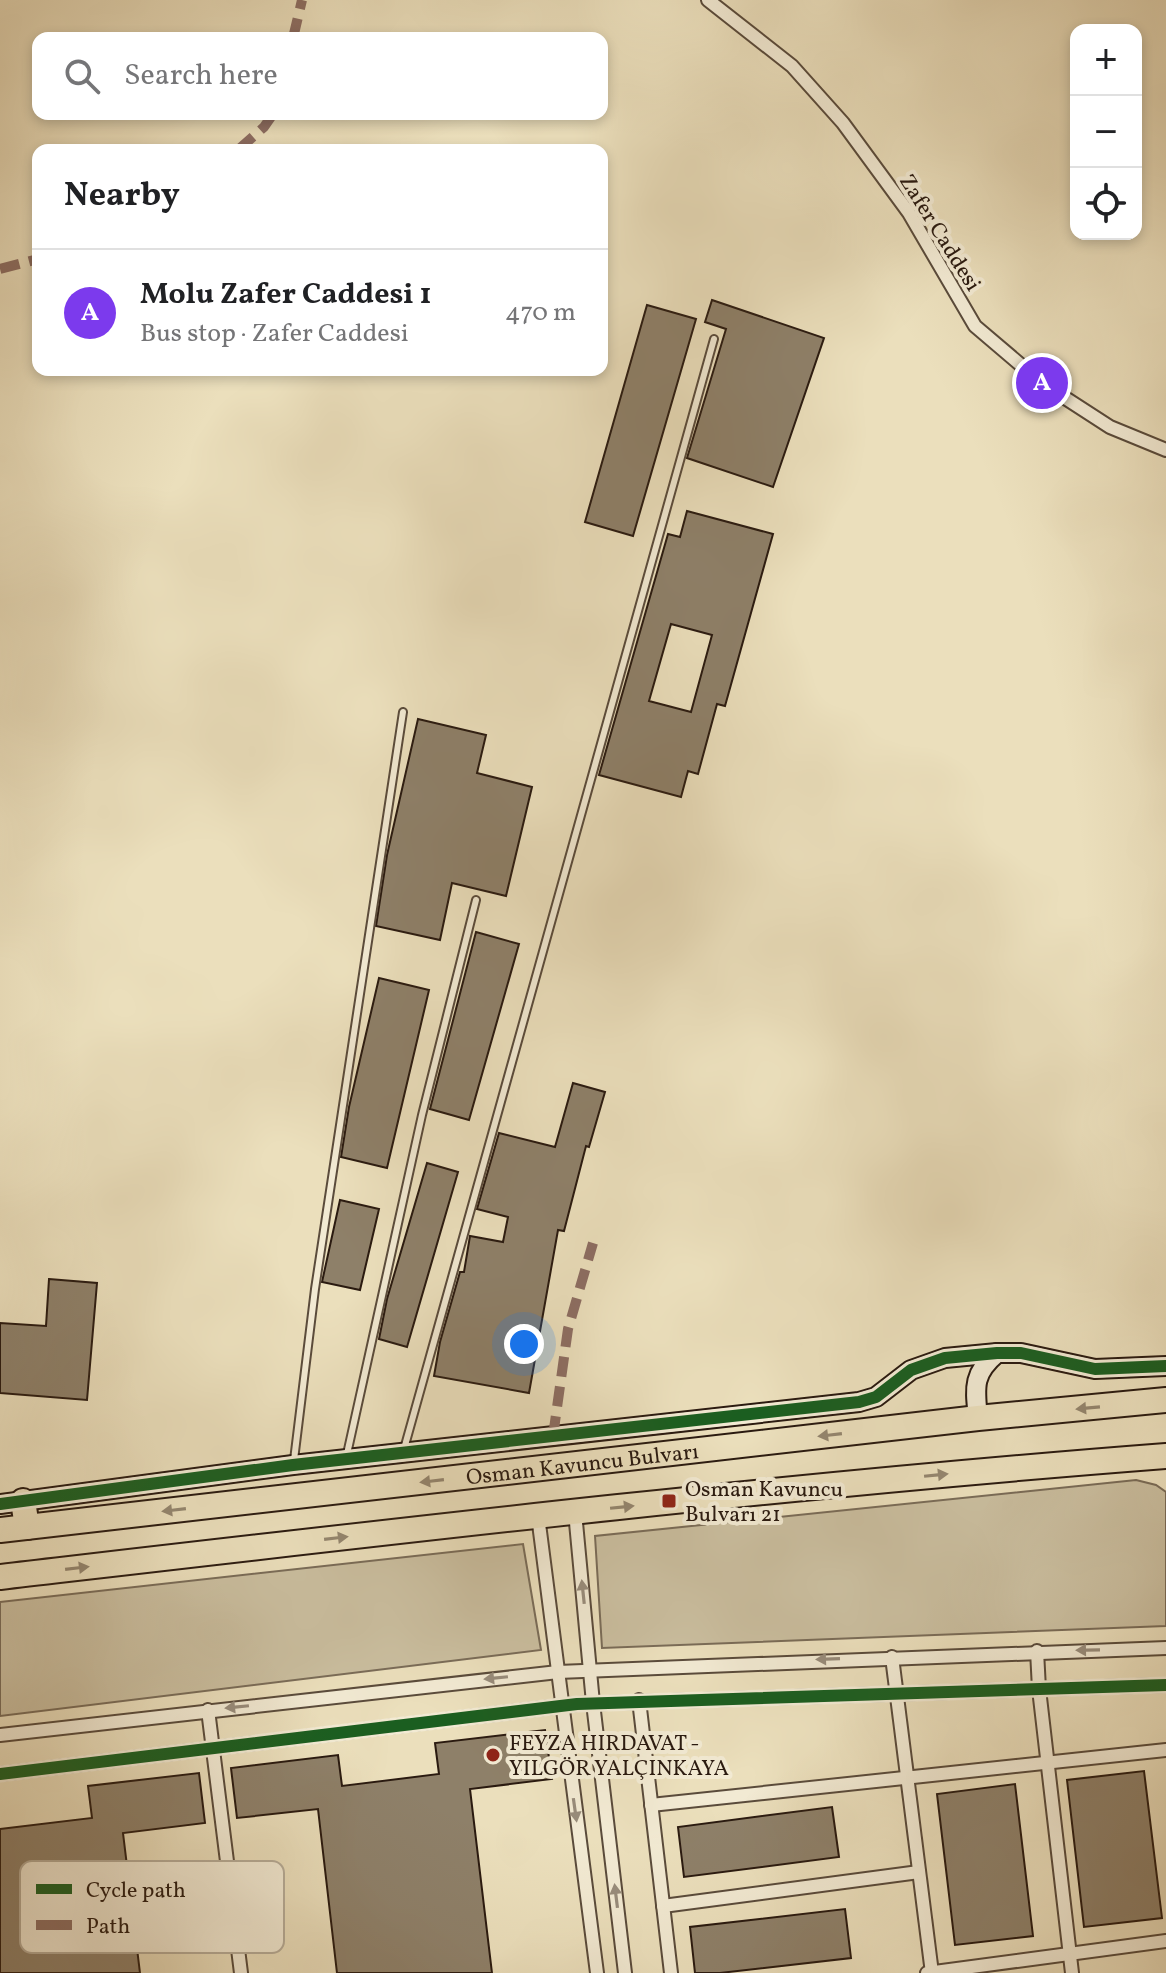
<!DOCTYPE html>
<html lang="en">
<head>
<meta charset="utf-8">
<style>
	body { margin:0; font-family:Vollkorn,serif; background:#f6f6f6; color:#202124 }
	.controls { position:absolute; right:24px; top:24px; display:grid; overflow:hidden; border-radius:16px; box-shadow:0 4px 12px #0003 }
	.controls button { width:72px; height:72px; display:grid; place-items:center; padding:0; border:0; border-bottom:2px solid #e0e0e0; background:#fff; color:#202124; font:40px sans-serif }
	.you { position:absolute; left:524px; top:1344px; width:28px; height:28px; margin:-20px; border:6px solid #fff; border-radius:50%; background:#1a73e8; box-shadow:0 0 0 12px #1a73e833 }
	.badge { display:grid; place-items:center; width:52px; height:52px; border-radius:50%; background:#7c3aed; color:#fff; font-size:26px; font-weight:700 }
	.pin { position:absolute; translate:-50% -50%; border:4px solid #fff; box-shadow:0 2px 8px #0006 }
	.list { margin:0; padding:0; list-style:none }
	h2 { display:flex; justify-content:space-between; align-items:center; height:104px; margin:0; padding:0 32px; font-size:34px }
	h2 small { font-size:26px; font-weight:400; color:#757577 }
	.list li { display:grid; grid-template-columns:52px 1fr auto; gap:24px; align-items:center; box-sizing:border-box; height:128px; padding:0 32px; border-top:2px solid #e0e0e0 }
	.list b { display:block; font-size:30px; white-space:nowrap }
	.list p { margin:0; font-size:26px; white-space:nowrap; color:#757577 }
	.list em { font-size:26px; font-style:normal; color:#757577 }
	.icon { flex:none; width:44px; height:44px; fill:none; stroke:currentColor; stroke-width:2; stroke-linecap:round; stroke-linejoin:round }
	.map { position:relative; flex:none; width:1166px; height:1973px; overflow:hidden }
	.search { position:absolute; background:#fff; box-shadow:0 4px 12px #0003; left:32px; top:32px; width:576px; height:88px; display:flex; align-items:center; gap:20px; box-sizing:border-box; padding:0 28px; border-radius:16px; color:#757577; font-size:30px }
	.panel { position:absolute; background:#fff; box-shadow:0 4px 12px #0003; left:32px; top:144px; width:576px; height:232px; border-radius:16px }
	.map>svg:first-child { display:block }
</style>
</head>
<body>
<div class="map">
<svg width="1166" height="1973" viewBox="0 0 1166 1973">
	<rect width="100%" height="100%" fill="#ebdfbc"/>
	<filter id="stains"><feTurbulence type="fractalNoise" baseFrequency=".0025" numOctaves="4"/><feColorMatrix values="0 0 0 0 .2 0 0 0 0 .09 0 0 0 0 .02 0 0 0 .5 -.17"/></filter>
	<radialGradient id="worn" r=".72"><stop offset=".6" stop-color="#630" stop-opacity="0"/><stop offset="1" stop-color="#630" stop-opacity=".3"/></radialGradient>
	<!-- green -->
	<g fill="#cabe9f" stroke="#7a6c58" stroke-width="2">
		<path d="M1136 1480 1156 1485 1166 1492V1626L602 1648 595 1536Z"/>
		<path d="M523 1544 541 1650 0 1716V1602Z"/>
	</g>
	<!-- building -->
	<g fill="#8e8069" stroke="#2a1a10" stroke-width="2" fill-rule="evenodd">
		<path d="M712 300 824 338 773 487 687 458 726 329 705 322Z"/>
		<path d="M647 305 696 319 633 536 585 522Z"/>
		<path d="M687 511 773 534 725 706 717 704 698 774 688 771 681 797 599 775 668 534 680 537ZM671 624 712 635 691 712 649 701Z"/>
		<path d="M418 719 486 735 477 773 532 787 506 896 452 883 440 940 376 926 387 855Z"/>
		<path d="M476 932 519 944 469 1120 430 1109Z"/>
		<path d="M379 978 429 990 387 1168 341 1157 349 1107Z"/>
		<path d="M573 1083 605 1092 589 1147 586 1146 564 1231 558 1230 529 1393 434 1376 440 1342 460 1272H464L470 1236 503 1242 508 1217 477 1209 499 1133 555 1147Z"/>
		<path d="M427 1163 458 1172 407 1347 379 1339 387 1299Z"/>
		<path d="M340 1200 379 1209 360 1290 322 1282Z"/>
		<path d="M49 1279 97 1283 87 1400 0 1393V1323L46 1326Z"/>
		<path d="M545 1730 552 1779 470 1789 492 1973H337L318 1809 237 1818 231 1768 338 1755 342 1786 439 1774 435 1743Z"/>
		<path d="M1144 1771 1162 1918 1084 1927 1067 1780Z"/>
		<path d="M199 1773 205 1823 123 1833 140 1973H0V1829L92 1818 88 1786Z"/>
		<path d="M1015 1784 1033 1936 955 1945 937 1794Z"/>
		<path d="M832 1807 839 1857 684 1877 678 1827Z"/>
		<path d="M845 1909 851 1958 720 1973H695L690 1927Z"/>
	</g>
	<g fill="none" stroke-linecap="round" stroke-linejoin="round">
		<!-- lane casing -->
		<g stroke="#5a4b3b" stroke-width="10">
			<g id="lane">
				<path d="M404 1449 714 339"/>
				<path d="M347 1454 422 1115 476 900"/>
				<path d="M294 1460 315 1289 403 712"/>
			</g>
		</g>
		<!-- street casing -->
		<g stroke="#5a4b3b" stroke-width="16">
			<g id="street">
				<path d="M708 0 792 66 843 123 909 213 975 326 1042 383 1110 427 1166 450"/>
				<path d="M575 1512 593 1703 625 1973"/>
				<path d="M538 1516 597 1973"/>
				<path d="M1037 1651 1039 1689 1072 1973"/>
				<path d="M892 1657 932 1973"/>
				<path d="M639 1700 671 1973"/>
				<path d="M208 1710 241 1973"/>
				<path d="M0 1735 558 1672 1166 1648"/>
				<path d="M0 1774 577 1704 1166 1685"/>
				<path d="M651 1805 1166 1750"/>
				<path d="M663 1906 919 1872"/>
				<path d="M927 1973 1166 1941"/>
			</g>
		</g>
		<!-- secondary casing -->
		<g stroke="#2a1a10" stroke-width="22">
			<g id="secondary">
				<path d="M978 1418C975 1388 972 1374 997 1353"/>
				<path d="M0 1504 293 1465 859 1402 876 1397 911 1370 945 1358 997 1353H1021L1095 1369 1166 1366"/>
			</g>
		</g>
		<!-- highway casing -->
		<g stroke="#2a1a10" stroke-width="28">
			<g id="highway">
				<path d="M23 1501 27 1527"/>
				<path id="s1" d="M0 1530 978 1418 1166 1400"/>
				<path d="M0 1577C388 1532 776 1486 1166 1456"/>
			</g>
		</g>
		<!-- lane -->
		<use href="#lane" stroke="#f2ead3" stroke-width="6"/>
		<!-- street -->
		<use href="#street" stroke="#f2ead3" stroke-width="12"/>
		<!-- secondary -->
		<use href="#secondary" stroke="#f2ead3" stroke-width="18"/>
		<!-- highway -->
		<use href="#highway" stroke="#ebdfbc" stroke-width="24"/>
		<!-- quiet -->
		<g stroke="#8d6e63" stroke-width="10" stroke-dasharray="20 10" stroke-linecap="butt">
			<path d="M293 38 302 0"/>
			<path d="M238 150 264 127 273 114"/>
			<path d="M0 269 38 259"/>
			<path d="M553 1436 568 1329 593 1243"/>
		</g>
		<!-- cycleway casing -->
		<g stroke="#f2ead3" stroke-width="17">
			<g id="cycleway">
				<path d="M0 1504 293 1465 859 1402 876 1397 911 1370 945 1358 997 1353H1021L1095 1369 1166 1366"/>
				<path d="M0 1774 577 1704 1166 1685"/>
			</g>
		</g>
		<!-- cycleway -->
		<use href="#cycleway" stroke="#1b5e20" stroke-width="12"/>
	</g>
	<!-- one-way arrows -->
	<defs><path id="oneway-solid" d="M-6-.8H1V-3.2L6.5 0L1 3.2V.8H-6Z" transform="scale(2)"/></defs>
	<g fill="#94866f">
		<use href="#oneway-solid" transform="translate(1088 1408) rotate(175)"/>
		<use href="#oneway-solid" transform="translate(830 1435) rotate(173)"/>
		<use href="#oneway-solid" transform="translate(936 1475) rotate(-6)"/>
		<use href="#oneway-solid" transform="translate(432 1481) rotate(173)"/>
		<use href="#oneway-solid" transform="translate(622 1507) rotate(-6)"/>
		<use href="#oneway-solid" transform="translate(174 1510) rotate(173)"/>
		<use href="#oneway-solid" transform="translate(336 1538) rotate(-7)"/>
		<use href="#oneway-solid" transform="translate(77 1568) rotate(-7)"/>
	</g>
	<g fill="#988c7b">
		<use href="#oneway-solid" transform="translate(583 1592) rotate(-96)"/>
		<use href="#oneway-solid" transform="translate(1088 1650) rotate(179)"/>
		<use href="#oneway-solid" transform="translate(828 1659) rotate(178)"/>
		<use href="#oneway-solid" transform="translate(496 1678) rotate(174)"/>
		<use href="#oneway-solid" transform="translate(237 1707) rotate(174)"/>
		<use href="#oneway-solid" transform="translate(575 1810) rotate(82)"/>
		<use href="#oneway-solid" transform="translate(616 1896) rotate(-97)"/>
	</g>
	<!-- markers -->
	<g fill="#8f2418" stroke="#f2ead3" stroke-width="3">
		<rect x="661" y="1493" width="16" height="16" rx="4"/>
		<circle cx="493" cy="1755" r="8"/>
	</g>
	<g text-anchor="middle" stroke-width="8" stroke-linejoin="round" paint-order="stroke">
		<!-- street labels -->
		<g font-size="22" fill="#2a1a10" stroke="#f2ead3">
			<text transform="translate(941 232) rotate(58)" y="8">Zafer Caddesi</text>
			<text dy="8" stroke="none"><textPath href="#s1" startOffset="586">Osman Kavuncu Bulvarı</textPath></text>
		</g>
		<!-- poi labels -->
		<g font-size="22" fill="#2a1a10" stroke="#f2ead3" text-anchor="start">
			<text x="685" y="1496">Osman Kavuncu<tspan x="685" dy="25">Bulvarı 21</tspan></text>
			<text x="509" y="1750">FEYZA HIRDAVAT -<tspan x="509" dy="25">YILGÖR YALÇINKAYA</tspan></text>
		</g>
	</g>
	<!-- legend -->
	<rect x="20" y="1861" width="264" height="92" rx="12" fill="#f2ead3" stroke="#b6ac98" stroke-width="2"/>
	<rect x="36" y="1884" width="36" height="10" fill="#1b5e20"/>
	<rect x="36" y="1920" width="36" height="10" fill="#8d6e63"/>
	<g font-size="22" fill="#2a1a10">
		<text x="86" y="1897">Cycle path</text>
		<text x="86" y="1933">Path</text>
	</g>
	<rect width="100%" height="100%" filter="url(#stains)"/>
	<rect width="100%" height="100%" fill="url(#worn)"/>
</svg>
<div class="controls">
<button>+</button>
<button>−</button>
<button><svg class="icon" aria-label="locate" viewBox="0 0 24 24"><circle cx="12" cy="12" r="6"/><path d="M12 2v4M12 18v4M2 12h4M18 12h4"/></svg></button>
</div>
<div class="you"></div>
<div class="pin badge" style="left:1042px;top:383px">A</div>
<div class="search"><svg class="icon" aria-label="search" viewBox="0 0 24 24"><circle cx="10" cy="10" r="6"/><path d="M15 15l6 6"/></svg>Search here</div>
<section class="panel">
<h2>Nearby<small></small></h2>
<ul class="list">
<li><span class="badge">A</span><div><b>Molu Zafer Caddesi 1</b><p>Bus stop · Zafer Caddesi</p></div><em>470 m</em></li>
</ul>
</section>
</div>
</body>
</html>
